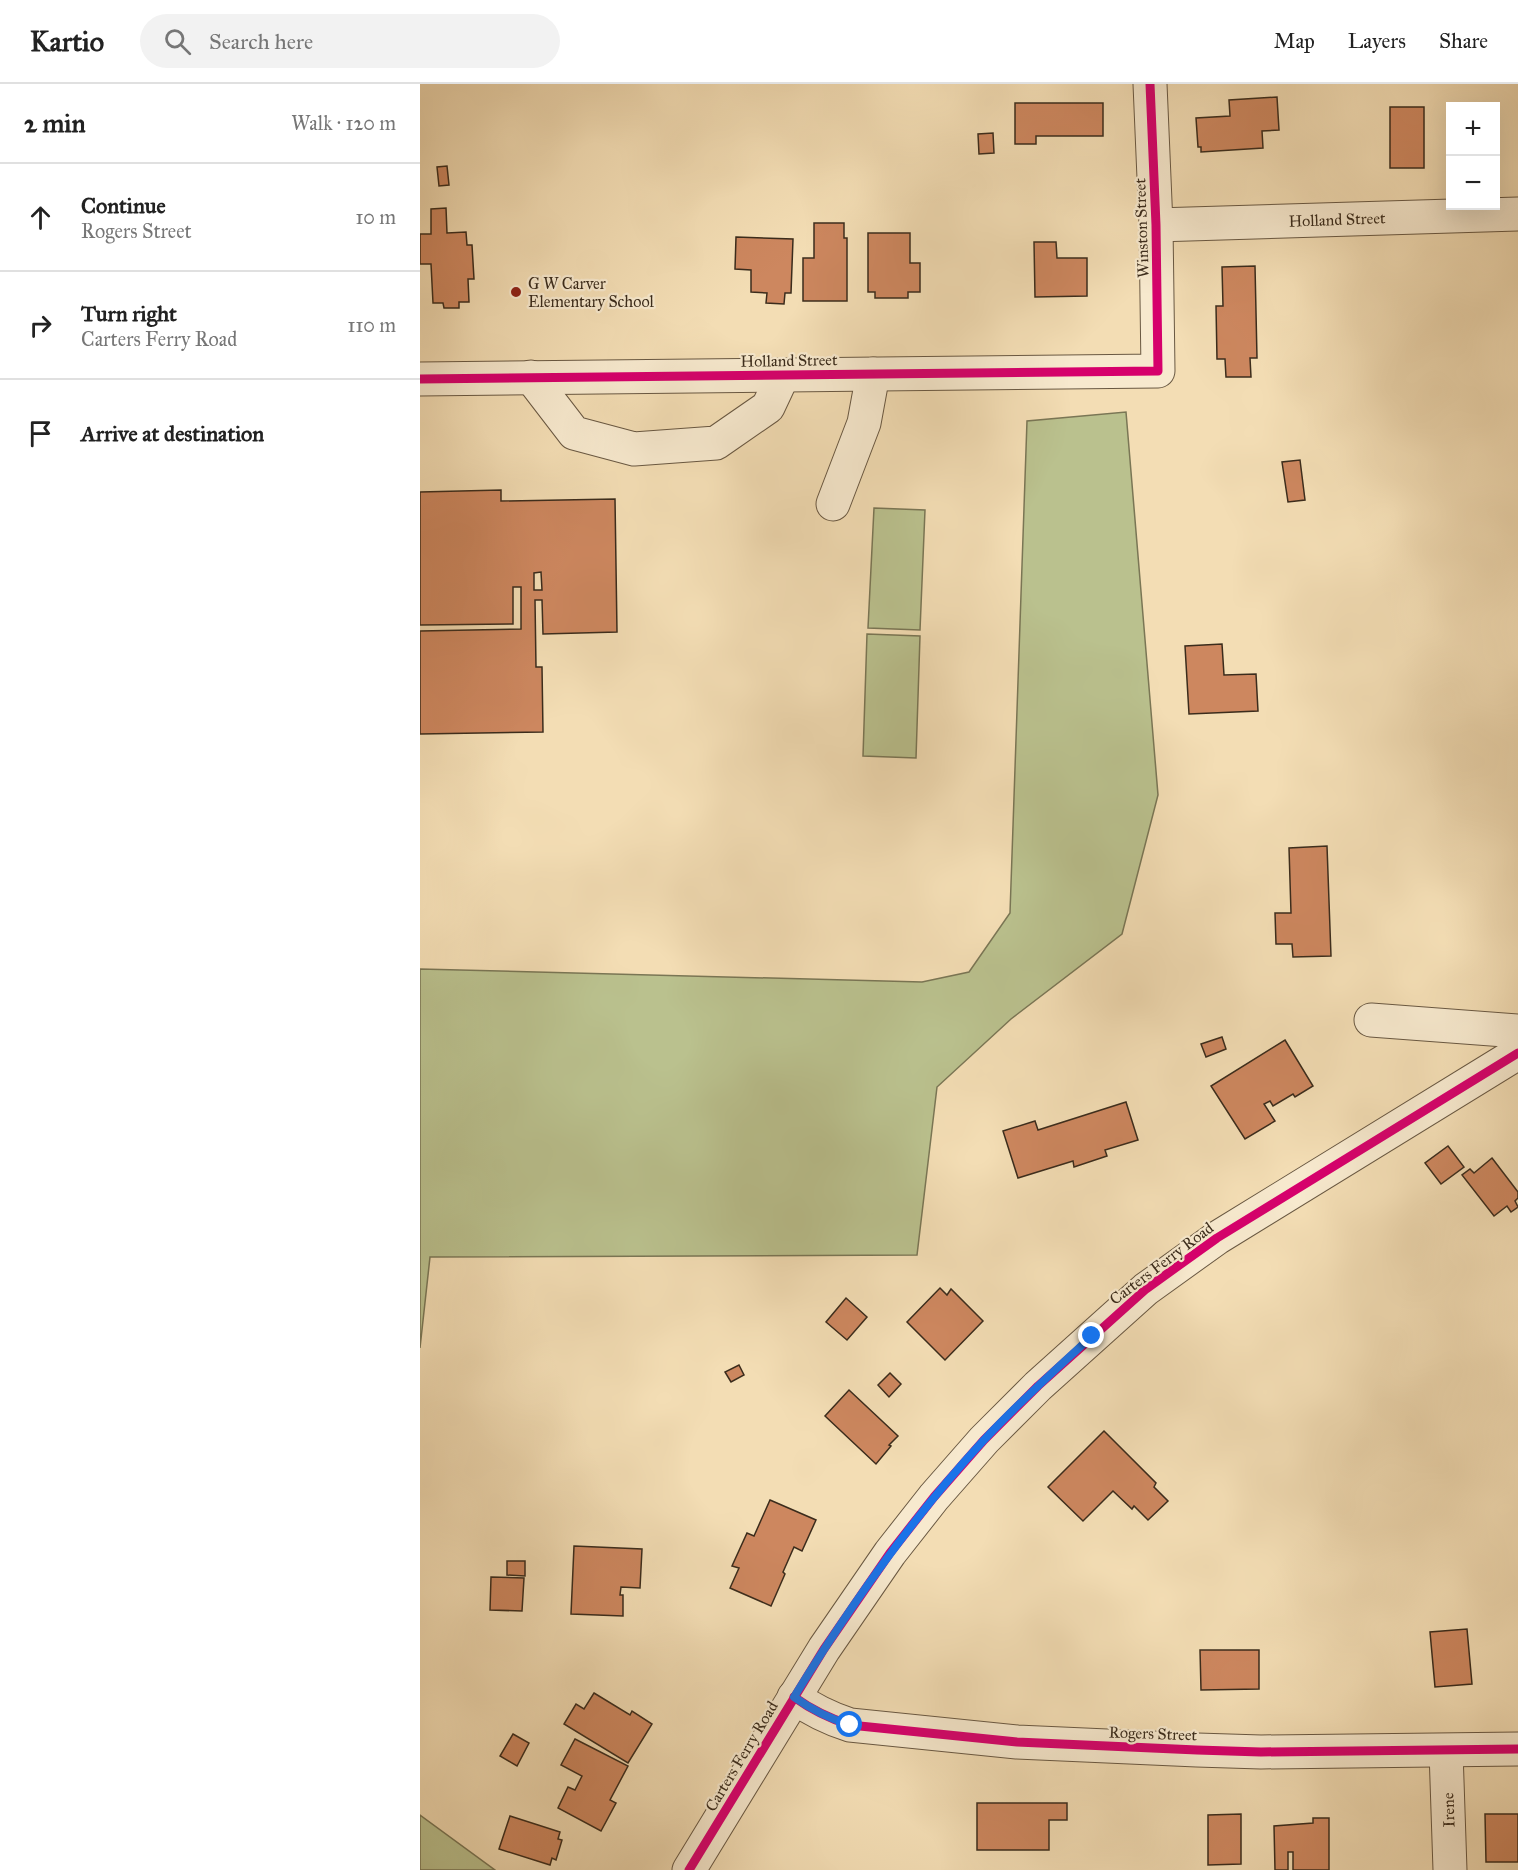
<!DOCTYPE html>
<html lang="en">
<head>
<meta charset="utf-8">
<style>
	body { margin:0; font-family:"IM FELL Great Primer",serif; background:#f2f2f2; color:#222 }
	.controls { position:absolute; right:18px; top:18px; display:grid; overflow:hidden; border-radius:0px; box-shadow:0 6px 24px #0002 }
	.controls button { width:54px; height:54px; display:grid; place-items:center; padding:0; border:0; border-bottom:2px solid #e0e0e0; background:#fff; color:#222; font:30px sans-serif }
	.stop { position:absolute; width:18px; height:18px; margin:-14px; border:4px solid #1a73e8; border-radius:50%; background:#fff }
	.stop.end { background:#1a73e8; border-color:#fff; box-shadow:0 2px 6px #0008 }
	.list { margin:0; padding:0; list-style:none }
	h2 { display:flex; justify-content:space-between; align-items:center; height:78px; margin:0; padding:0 24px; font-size:26px }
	h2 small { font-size:20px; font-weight:400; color:#767676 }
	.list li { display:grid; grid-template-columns:39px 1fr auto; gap:18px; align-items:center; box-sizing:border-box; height:108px; padding:0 24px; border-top:2px solid #e0e0e0 }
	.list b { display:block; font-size:22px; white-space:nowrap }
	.list p { margin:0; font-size:20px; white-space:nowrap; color:#767676 }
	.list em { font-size:20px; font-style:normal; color:#767676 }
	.icon { flex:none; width:33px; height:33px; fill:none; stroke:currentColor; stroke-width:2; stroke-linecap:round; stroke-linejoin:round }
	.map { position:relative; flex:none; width:1098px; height:1786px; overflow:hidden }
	header { display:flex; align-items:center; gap:36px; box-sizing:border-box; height:84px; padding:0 30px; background:#fff; border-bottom:2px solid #e0e0e0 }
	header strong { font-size:28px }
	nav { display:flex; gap:33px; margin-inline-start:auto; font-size:21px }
	.search { width:420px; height:54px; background:#f2f2f2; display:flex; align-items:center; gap:15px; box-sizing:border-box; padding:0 21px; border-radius:33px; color:#767676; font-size:22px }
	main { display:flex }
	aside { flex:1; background:#fff }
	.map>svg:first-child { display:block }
</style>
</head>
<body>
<header>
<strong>Kartio</strong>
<div class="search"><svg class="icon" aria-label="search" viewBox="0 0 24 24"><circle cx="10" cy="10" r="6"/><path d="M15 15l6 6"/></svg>Search here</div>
<nav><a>Map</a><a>Layers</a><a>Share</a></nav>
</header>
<main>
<aside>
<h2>2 min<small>Walk · 120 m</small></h2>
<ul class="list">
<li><svg class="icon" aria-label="ahead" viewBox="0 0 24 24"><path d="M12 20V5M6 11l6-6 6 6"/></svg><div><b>Continue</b><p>Rogers Street</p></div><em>10 m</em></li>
<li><svg class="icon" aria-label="right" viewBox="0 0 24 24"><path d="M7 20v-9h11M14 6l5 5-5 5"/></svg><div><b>Turn right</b><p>Carters Ferry Road</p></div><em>110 m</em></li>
<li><svg class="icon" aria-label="arrive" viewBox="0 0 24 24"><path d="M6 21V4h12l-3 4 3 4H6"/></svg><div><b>Arrive at destination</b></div></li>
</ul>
</aside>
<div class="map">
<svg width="1098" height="1786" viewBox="0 0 1098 1786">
	<rect width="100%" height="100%" fill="#f3ddb4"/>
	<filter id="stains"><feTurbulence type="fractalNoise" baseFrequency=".00333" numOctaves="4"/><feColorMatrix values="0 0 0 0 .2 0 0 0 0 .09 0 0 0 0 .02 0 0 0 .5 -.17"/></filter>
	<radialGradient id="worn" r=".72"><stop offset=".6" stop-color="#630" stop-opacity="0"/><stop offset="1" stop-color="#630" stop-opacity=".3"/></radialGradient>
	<!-- green -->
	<g fill="#bac18e" stroke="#7a7655" stroke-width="1.5">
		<path d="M706 328 738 711 702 850 591 935 517 1003 497 1171 10 1173 0 1264V885L502 898 549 888 590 829 607 337Z"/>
		<path d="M454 424 505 426 500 546 448 544Z"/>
		<path d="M447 550 500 552 496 674 443 672Z"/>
		<path d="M0 1731 75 1786H0Z"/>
	</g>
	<!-- building -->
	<g fill="#cd875f" stroke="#3b2c1c" stroke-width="1.5" fill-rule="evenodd">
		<path d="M857 13 859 46 842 47 843 64 781 68V63H778L776 34 810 32 809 16Z"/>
		<path d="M595 19H683V52H616V60H595Z"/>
		<rect x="970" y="23" width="34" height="61"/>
		<path d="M573 49 574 69 559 70 558 50Z"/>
		<path d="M27 82 29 101 19 102 17 83Z"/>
		<path d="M26 124 27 149 46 148 47 161H52L54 195H48L49 218H39V224H24L23 219H13L11 180H0V150H11V125Z"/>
		<path d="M394 139H424V154H427V217H383V174H394Z"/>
		<path d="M448 149H490V179H500V208H488V214H455V208H448Z"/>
		<path d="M316 153 373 155 371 209H365L364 220 346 219 347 209 331 208V186L315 185Z"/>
		<path d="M614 158H636L637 174H667V212L615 213Z"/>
		<path d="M835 182 837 274H830L831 293H806L805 275H797L796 222H803L802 183Z"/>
		<path d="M880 376 885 416 868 418 862 378Z"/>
		<path d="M81 406V417L195 415 197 548 123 550 122 516H115L116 583H122L123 648 0 650V547L101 545V503H93V540L0 541V408ZM121 488 122 506H114V489Z"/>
		<path d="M802 560 804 591 836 590 838 627 769 630 765 562Z"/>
		<path d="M907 762 911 872 873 873 872 860H856L855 829H871L869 764Z"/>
		<path d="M802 953 806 965 786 973 781 960Z"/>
		<path d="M865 956 893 1002 875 1013 873 1010 853 1022 850 1017 844 1020 855 1037 825 1055 791 1002Z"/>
		<path d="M706 1018 718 1056 685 1066 687 1072 654 1083 653 1077 598 1094 583 1047 615 1037 618 1046Z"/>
		<path d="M1028 1062 1044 1083 1021 1100 1005 1079Z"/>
		<path d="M1072 1074 1098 1108V1114L1095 1117 1098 1123 1091 1128 1087 1122 1074 1132 1042 1091 1050 1085 1054 1089Z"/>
		<path d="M520 1204 527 1211 531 1205 563 1237 525 1276 487 1238Z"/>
		<path d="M426 1214 447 1233 427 1256 406 1238Z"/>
		<path d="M319 1281 324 1291 311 1298 305 1288Z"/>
		<path d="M470 1289 481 1300 469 1313 458 1301Z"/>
		<path d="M429 1306 478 1352 469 1361 471 1362 456 1380 405 1332Z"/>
		<path d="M684 1347 736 1399 734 1403 748 1417 728 1436 714 1422 712 1425 693 1407 663 1437 628 1403Z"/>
		<path d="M350 1416 396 1436 382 1467 374 1463 363 1488 365 1490 351 1522 310 1504 319 1484 312 1482 327 1449 334 1452Z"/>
		<path d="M154 1462 222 1465 220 1504 201 1503 200 1511H203V1532L151 1530Z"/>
		<path d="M87 1477H105V1492L87 1491Z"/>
		<path d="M71 1493 104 1494 102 1527 70 1526Z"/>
		<path d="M1047 1545 1052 1600 1015 1603 1010 1548Z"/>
		<path d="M780 1566H839V1605L781 1606Z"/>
		<path d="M174 1609 210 1631 212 1627 232 1640 208 1679 144 1640 156 1620 164 1625Z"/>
		<path d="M93 1650 109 1659 97 1682 80 1672Z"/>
		<path d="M155 1655 208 1682 190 1716 196 1719 181 1747 138 1724 148 1703 155 1706 162 1692 141 1681Z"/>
		<path d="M557 1719H647V1736H629V1766H557Z"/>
		<path d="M821 1730V1780L788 1781V1731Z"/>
		<path d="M1065 1730H1098V1778H1066Z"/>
		<path d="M90 1732 140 1748 138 1755 142 1756 136 1776 132 1774 130 1781 79 1765Z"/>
		<path d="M893 1734H909V1786H873V1768H868V1786H855L854 1742 893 1739Z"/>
	</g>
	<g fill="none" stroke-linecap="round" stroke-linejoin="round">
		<!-- minor casing -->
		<g stroke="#695842" stroke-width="35">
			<g id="minor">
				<path d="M736 141 1098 130"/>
				<path d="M111 293 154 349 214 365 296 359 348 323 363 291"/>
				<path d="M0 295 738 287 736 141 730 0"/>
				<path d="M413 420 444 339 453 290"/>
				<path d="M951 936 1098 947"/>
				<path d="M374 1613C392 1626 408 1634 430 1641L597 1658 777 1666 841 1668 1098 1665"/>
				<path d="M1026 1667 1030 1786"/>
				<path d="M269 1786 404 1565 470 1469 514 1413 564 1356 618 1302 726 1205 797 1154 1098 969"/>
			</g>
		</g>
		<!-- minor -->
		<use href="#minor" stroke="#f7e9ce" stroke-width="33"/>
		<!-- cycleway casing -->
		<g stroke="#f7e9ce" stroke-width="13">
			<g id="cycleway">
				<path d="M0 295 738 287 736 141 730 0"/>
				<path d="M374 1613C392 1626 408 1634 430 1641L597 1658 777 1666 841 1668 1098 1665"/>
				<path d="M269 1786 404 1565 470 1469 514 1413 564 1356 618 1302 726 1205 797 1154 1098 969"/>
			</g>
		</g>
		<!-- cycleway -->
		<use href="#cycleway" stroke="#d6006c" stroke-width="9"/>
	</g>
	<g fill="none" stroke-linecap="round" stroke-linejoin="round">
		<!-- route -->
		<path stroke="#1a73e8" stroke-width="8" d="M430 1641C408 1634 392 1626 374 1613 430 1522 491 1435 563 1357 597 1320 635 1286 672 1252"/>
	</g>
	<!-- markers -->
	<circle fill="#8f2418" stroke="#f7e9ce" stroke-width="2" cx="96" cy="208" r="6"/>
	<g text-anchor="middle" stroke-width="4.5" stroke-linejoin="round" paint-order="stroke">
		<!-- street labels -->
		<g font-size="16" fill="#3b2c1c" stroke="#f7e9ce">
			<text transform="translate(917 135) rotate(-2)" y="6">Holland Street</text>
			<text transform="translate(721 144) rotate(-92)" y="6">Winston Street</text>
			<text transform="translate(369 276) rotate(-1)" y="6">Holland Street</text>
			<text transform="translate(741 1179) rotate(-37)" y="6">Carters Ferry Road</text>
			<text transform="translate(733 1649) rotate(2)" y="6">Rogers Street</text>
			<text transform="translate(321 1672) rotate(-59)" y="6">Carters Ferry Road</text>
			<text transform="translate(1028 1726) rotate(-92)" y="6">Irene</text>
		</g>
		<!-- poi labels -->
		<g font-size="16" fill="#3b2c1c" stroke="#f7e9ce" text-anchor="start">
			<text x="108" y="205">G W Carver<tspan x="108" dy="18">Elementary School</tspan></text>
		</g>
	</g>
	<rect width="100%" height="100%" filter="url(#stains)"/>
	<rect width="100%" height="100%" fill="url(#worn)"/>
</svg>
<div class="controls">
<button>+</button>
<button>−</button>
</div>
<div class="stop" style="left:430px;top:1641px"></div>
<div class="stop end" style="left:672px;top:1252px"></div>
</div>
</main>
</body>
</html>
